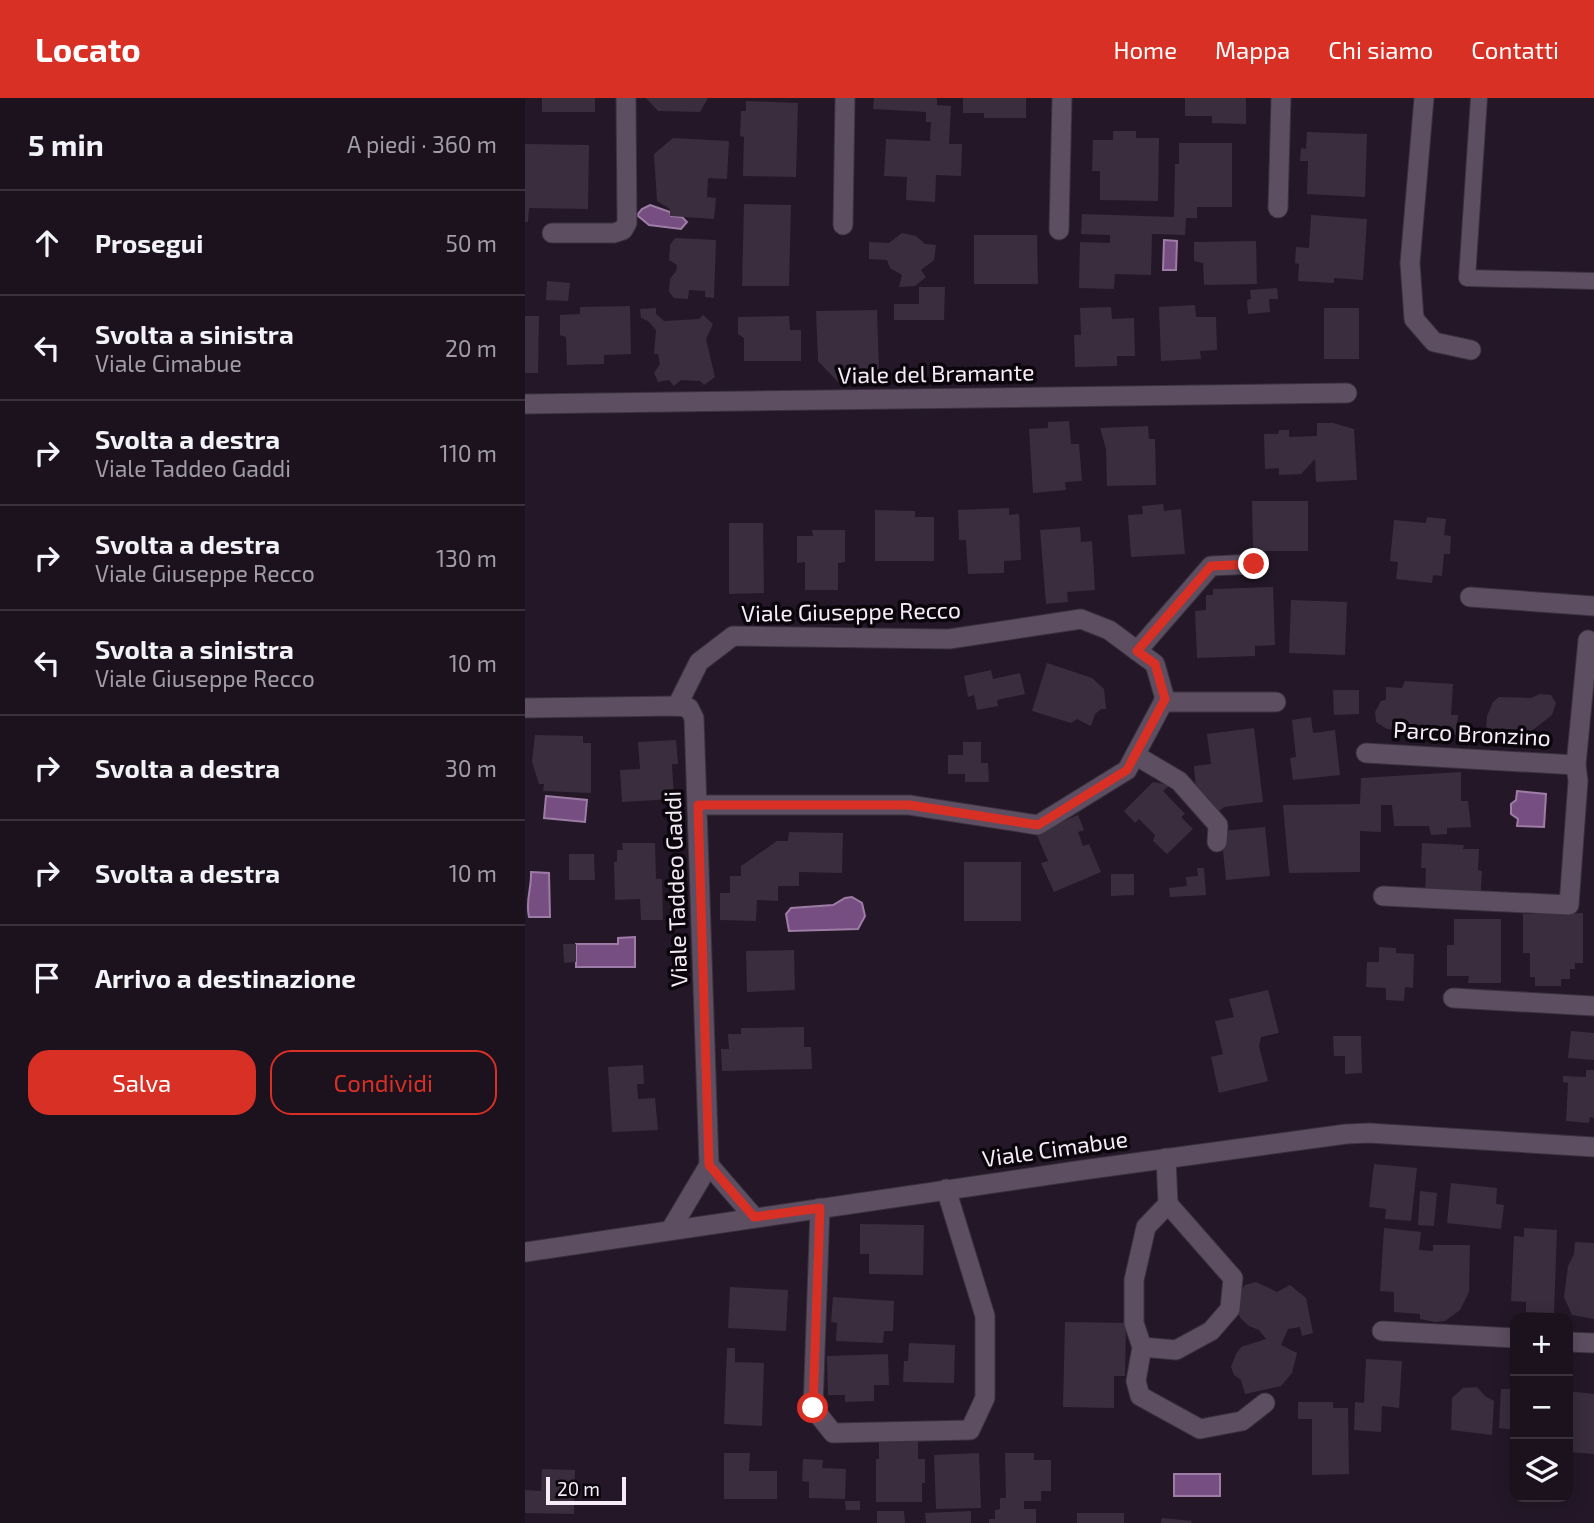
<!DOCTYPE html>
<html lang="it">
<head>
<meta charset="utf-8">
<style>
	body { margin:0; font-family:"Exo 2",sans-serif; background:#28202b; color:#f1f3f6 }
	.controls { position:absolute; right:21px; bottom:21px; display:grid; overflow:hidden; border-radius:14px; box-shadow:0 4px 18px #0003 }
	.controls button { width:63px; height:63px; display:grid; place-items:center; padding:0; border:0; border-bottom:2px solid #39323c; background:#1b121e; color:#f1f3f6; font:35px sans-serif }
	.scale { position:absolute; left:21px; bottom:18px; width:80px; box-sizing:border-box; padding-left:7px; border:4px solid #f5ecf7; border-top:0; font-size:19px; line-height:24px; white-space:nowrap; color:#f5ecf7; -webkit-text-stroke:5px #0a060c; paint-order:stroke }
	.stop { position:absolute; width:21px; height:21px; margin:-16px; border:5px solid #d93025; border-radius:50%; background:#fff }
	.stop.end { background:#d93025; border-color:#fff; box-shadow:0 2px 7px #0008 }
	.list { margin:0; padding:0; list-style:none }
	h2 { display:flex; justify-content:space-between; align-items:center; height:91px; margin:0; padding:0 28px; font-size:30px }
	h2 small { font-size:23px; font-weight:400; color:#a09ea4 }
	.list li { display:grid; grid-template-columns:46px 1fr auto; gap:21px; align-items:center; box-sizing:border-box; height:105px; padding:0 28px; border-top:2px solid #39323c }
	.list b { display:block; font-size:26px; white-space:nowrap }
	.list p { margin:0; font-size:23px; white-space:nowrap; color:#a09ea4 }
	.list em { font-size:23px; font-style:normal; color:#a09ea4 }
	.actions { display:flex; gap:14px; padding:21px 28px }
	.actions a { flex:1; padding:16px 0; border:2px solid #d93025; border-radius:21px; text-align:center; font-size:24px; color:#d93025 }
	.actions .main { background:#d93025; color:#fff }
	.icon { flex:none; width:38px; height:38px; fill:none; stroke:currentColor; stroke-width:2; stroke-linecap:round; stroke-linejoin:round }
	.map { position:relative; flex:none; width:1069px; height:1425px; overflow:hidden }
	header { display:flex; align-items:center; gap:42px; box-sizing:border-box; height:98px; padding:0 35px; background:#d93025; color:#fff }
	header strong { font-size:33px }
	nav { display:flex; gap:38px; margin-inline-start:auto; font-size:24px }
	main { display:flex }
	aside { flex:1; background:#1b121e }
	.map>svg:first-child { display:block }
</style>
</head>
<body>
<header>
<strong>Locato</strong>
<nav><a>Home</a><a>Mappa</a><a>Chi siamo</a><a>Contatti</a></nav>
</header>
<main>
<aside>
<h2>5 min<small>A piedi · 360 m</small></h2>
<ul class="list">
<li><svg class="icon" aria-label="ahead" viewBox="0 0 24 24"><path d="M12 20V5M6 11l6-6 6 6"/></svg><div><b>Prosegui</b></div><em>50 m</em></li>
<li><svg class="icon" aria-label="left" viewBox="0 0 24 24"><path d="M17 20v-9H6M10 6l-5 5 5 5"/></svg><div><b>Svolta a sinistra</b><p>Viale Cimabue</p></div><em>20 m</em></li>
<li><svg class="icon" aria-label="right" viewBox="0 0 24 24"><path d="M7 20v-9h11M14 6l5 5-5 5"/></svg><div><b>Svolta a destra</b><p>Viale Taddeo Gaddi</p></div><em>110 m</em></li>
<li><svg class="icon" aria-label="right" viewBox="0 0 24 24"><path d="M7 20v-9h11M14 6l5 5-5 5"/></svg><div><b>Svolta a destra</b><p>Viale Giuseppe Recco</p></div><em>130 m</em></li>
<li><svg class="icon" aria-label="left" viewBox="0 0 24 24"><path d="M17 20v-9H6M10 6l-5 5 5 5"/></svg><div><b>Svolta a sinistra</b><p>Viale Giuseppe Recco</p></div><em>10 m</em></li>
<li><svg class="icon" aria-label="right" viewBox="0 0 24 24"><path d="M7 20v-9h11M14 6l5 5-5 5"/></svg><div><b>Svolta a destra</b></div><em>30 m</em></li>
<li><svg class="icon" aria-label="right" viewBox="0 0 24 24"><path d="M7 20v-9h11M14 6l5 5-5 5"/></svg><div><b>Svolta a destra</b></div><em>10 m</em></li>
<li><svg class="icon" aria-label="arrive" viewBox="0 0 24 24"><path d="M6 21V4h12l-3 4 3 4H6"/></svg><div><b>Arrivo a destinazione</b></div></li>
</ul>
<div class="actions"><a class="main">Salva</a><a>Condividi</a></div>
</aside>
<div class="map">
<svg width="1069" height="1425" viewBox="0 0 1069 1425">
	<rect width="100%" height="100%" fill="#241828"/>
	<!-- water -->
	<g fill="#774e82" stroke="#9d7da5" stroke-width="2">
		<path d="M125 107 145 114 146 118 157 119 162 124 156 131 124 127 112 117 117 111Z"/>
		<path d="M639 142 652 143 651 172H638Z"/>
		<path d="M992 693 1021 696 1019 729 992 728 993 721 986 716V706L991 702Z"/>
		<path d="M21 698 62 702 60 724 19 720Z"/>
		<path d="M6 774 24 775 25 819H4C0 804 7 789 6 774Z"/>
		<path d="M327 799 337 805 340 818 333 831 264 833 261 816 266 810 308 807 320 800Z"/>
		<path d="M110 839V869H51V846H93V840Z"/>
		<rect x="649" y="1376" width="46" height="22"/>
	</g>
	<!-- building -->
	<g fill="#3a2d3e">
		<rect x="17" y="0" width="53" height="14"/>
		<path d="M121 0H183L175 14 133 13Z"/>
		<path d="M349 0H412V7L426 8 424 46H437L436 78 411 77 410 104 381 102 382 79 359 78 361 41 405 43 406 24H401V14L348 11Z"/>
		<path d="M438 0H501V20H459V15H438Z"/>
		<path d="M660 0H721V26L687 25V18H660Z"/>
		<path d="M221 3 273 5 271 79 218 78 219 39 215 38 216 13H221Z"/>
		<path d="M588 33H611V40H634L633 103 575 102V73H567L568 42H588Z"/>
		<path d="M782 34 842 36 840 99 782 96 783 63H775L776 50 781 51Z"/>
		<path d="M148 40 204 43 202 81 183 80 182 99 191 100 189 121 145 118V111L132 103 129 56Z"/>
		<path d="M654 45H707V109H672V120H661L660 137 627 136 626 177 590 176 589 191 554 190 555 144 585 145V137L556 136 557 116 649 119 650 66H654Z"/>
		<path d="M0 46 64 47 63 111 4 110 3 124H0Z"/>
		<path d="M219 106 266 107 264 188H217Z"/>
		<path d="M786 117 842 121 838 182 809 180V185L773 183 774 166 770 165 771 149 784 150Z"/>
		<path d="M377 135 391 138 400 146 411 147 409 162 396 172 401 179 390 188 374 189 377 177 365 170 362 162 344 161V144L364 145Z"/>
		<path d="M449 137H512L513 186H449Z"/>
		<path d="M150 140 191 142 189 200 180 199V193L164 192 163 201 149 200 144 194 145 181 151 173 152 167 144 162 145 147Z"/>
		<path d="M731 143 732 186 679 187 678 165 669 163V144Z"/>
		<path d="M22 183 45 185 43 203 21 202Z"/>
		<path d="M394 189H420L419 222H369V206H394Z"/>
		<path d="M752 190 753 201H744L745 214 723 216 722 202 726 201 725 192Z"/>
		<path d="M670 207 671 219H691L692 252 675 253 676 261 636 263 634 209Z"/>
		<path d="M105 208 106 256 79 257V266L42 267 41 239 35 237V217L55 216V209Z"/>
		<path d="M586 209 587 221 609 220 610 258H592V268L550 269 549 237H556L555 210Z"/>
		<path d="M131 210V216L139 223 174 221 178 217 188 226 181 241 190 279 179 287 175 283 156 282 149 288 144 282 133 284 129 275 135 266 133 256H129L131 232 123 223 116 220 115 211Z"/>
		<rect x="799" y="210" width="35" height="51"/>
		<path d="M352 212 354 273 324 274 313 284 293 263 291 213Z"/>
		<path d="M0 218H14L13 275H0Z"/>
		<path d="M264 218 265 232H276V263H219V240L213 236V219Z"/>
		<path d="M544 323 546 346H554L557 383 540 384 541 392 508 395 504 331 523 330V324Z"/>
		<path d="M792 325H808L829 331 832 382 791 384 790 361 776 376 754 377V370L740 371 739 336H753L754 332H764V339L792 338Z"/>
		<path d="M623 328 624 341H630L631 387 582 388 581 351 575 330Z"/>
		<path d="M727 403H783V453H728Z"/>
		<path d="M638 406 639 413 656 411 660 456 606 459 603 417 618 416 617 408Z"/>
		<path d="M484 410V417L494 416 496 462 479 463V475L443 476 441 442H434L433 412Z"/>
		<path d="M350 412 390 413V419H409V463H350Z"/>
		<path d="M902 419 921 421 919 437 926 438 925 456H919L917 478 908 477 907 485 871 481 873 464 865 463 869 422 901 425Z"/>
		<path d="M204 425H238L239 495 204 496Z"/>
		<path d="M555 429 556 444 567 443 570 492 542 494 543 504 521 506 515 432Z"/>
		<path d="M287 432H320V464L313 465V492H280V464L272 465V438H288Z"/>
		<path d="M748 489 750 547 730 548V558L672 560 670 513 681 512V497H688V491Z"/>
		<path d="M766 502 822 504 820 557 764 555Z"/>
		<path d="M522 565 567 580 579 591 581 611H576L570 616 566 628 552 621 546 625 507 613Z"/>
		<path d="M466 572 468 581 495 575 500 596 472 602 473 608 452 612 449 597 443 599 439 578Z"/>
		<path d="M880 583 928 586 926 617H933L931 637 862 631 851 624 850 614 856 603 861 602V589L877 590Z"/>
		<path d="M808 592H834V616L809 617Z"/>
		<path d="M1015 596 1026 597 1031 605 1027 617 999 639 961 638 962 618 968 604 974 599 1006 600Z"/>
		<path d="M786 619 788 635 810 632 815 677 768 682 765 660 771 659 767 622Z"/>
		<path d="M729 630 738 704 699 709 692 715 671 692 669 668 686 666 682 636Z"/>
		<path d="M10 637 58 638V645H66V695L18 693 19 686H14L7 664Z"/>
		<path d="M151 642 153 666H147L149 701 97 704 95 672 115 671 113 644Z"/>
		<path d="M438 644H456V665H463L464 684H440V676H423V657H438Z"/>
		<path d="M936 674V703H943L946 729 922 730V736L906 737 904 728H869L867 707H856V734L835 733V774L764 775 758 707 835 706 836 680Z"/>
		<path d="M628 684 645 687 638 693 660 716 656 719 668 731 642 756 628 743 630 737 614 721 610 725 599 713Z"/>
		<path d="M553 717 559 732 553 734 558 748 564 746 576 774 529 794 516 765 523 763 511 735Z"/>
		<path d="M740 729 745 778 701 782 696 733Z"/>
		<path d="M264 734 318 735 317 775 274 774V788H253V803L232 802 231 823 195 822V795H205V778H216V768L252 743H263Z"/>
		<path d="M97 745H130L131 781H137L138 822H116L115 801 90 802 89 764H92V752H98Z"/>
		<path d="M897 745 939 747 938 751H954L953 772 957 773 956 792 947 799 900 796 901 770H896Z"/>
		<path d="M44 756H69L70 782H44Z"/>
		<rect x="439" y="764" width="57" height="59"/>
		<path d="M672 770H679L681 797 645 799 644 790 662 788 661 779 673 778Z"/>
		<path d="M586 776H609V797L586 798Z"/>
		<path d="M1058 815V865H1050V871H1045V881H1036V888H1010V879H1005V855H998V816Z"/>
		<path d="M929 821H976V885H943L944 878H922V847H929Z"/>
		<path d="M38 846H51V864L39 865Z"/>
		<path d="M854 849 871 850V855L889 856 888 890 880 889 879 903 861 902V890L841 889 842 864H854Z"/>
		<path d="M269 852 270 892 222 894 221 853Z"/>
		<path d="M743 892 754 935 736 939 734 948 743 983 694 995 686 959 698 956 690 923 709 919 704 901Z"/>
		<path d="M279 929V949H286L287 971 197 973 196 951H204L203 936H216V930Z"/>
		<path d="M1046 933 1069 935V962L1043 960Z"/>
		<path d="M808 938H836L837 975 820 976V958H809Z"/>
		<path d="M118 967 119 986H112L113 1001 130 1000 133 1032 87 1034 83 969Z"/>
		<path d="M1061 972H1069V1020L1065 1019 1064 1025 1041 1023 1043 985 1038 984V978L1061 979Z"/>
		<path d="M849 1066 892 1070 886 1123 860 1121 861 1111 844 1109Z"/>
		<path d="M926 1085 972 1090 971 1106 979 1107 976 1131 922 1125Z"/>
		<path d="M895 1093 912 1095 909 1128 893 1127Z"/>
		<path d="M335 1126 399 1127 398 1177 344 1176V1156H335Z"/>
		<path d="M859 1130 896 1134 894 1152 908 1153V1147H945L944 1194 935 1212 920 1223 910 1224 895 1221V1216L869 1214V1194L855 1193Z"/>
		<path d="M999 1130 1032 1132 1029 1215 1001 1214V1204L986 1203 989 1138 999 1139Z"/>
		<path d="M1050 1144 1069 1145V1221L1047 1217 1039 1199 1043 1168 1049 1156Z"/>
		<path d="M731 1184 752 1194 765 1187 781 1200 788 1235 777 1238 775 1229 763 1231 756 1247 772 1255 767 1275 756 1288 720 1296 716 1282 709 1277 706 1269 711 1256 716 1249 741 1241 734 1232 724 1228 716 1221 712 1212 713 1197 720 1187Z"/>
		<path d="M205 1189 263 1192 261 1233 203 1230Z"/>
		<path d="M308 1199 369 1203 368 1233H359L358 1245 311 1243 312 1225 306 1224Z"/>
		<path d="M540 1224 601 1225 600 1278H589V1310L538 1309Z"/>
		<path d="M384 1245 430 1247 429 1285 378 1284 379 1263H383Z"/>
		<path d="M202 1250H210V1264L239 1265 237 1328 199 1326Z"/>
		<path d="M363 1256 364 1287H349V1303L320 1304V1297H303L302 1258Z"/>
		<path d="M841 1261 877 1263 874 1310 857 1308 856 1334 829 1332 830 1304 839 1305Z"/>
		<path d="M952 1289 960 1298 969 1303 967 1337 926 1332 927 1300 938 1290Z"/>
		<path d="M976 1291H990V1332L974 1330Z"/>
		<path d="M1043 1293 1069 1296V1356L1043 1354Z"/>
		<path d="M773 1304H808V1310H823L824 1376 787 1377V1321H773Z"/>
		<path d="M354 1343H393V1361H400V1385H397V1404H351V1361H354Z"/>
		<path d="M199 1355H225L224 1373H252V1401H199Z"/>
		<path d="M454 1355 456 1410 411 1411 409 1357Z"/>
		<path d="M480 1355H509V1362H526V1393H516V1403H499V1411H511V1425H464V1421H470V1412L475 1411V1400H481Z"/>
		<path d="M278 1361 298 1362 297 1370 321 1371 320 1401 284 1400V1384L277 1383Z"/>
		<path d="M17 1371 50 1372 49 1416 0 1415V1392L16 1393Z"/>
		<path d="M320 1403H335V1412H321Z"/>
		<path d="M352 1413H379L380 1425H352Z"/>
		<path d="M446 1413V1425H401L400 1415Z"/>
		<rect x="552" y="1415" width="47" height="10"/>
		<path d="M637 1420 667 1423 666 1425H636Z"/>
	</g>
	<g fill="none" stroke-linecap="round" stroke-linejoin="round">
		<!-- service casing -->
		<g stroke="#3b323e" stroke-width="18">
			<path id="service" d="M954 0 942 180 1069 183"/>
		</g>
		<!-- minor casing -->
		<g stroke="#3b323e" stroke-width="21">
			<g id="minor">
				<path d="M899 0 885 165 889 221 909 244 946 252"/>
				<path d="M753 110 756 0"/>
				<path d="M318 127 320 0"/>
				<path d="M534 132 537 0"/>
				<path d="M27 135H89L98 132 102 125 101 0"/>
				<path d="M0 306 822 295"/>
				<path d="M945 499 1069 508"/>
				<path d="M612 553 686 468 729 466"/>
				<path d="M638 604H751"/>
				<path d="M152 608 174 564 208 538 424 541 556 521 584 532 630 566 640 601 602 672 513 727 384 707H173"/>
				<path d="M0 610 152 608 164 610 169 620 184 1067 229 1119"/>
				<path d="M841 655 1051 667"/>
				<path d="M610 657 654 683 693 727 692 744"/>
				<path d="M858 798 1044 807 1053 683 1051 667 1063 542"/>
				<path d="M928 900 1069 908"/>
				<path d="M641 1060 643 1106 621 1129 609 1182V1225L617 1249 611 1283 615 1298 675 1331 717 1323 740 1305"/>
				<path d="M295 1110 288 1310 308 1335 445 1332 460 1300V1218L421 1091"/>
				<path d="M146 1131 184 1067"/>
				<path d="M0 1154 558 1072 821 1036 844 1035 1069 1049"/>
				<path d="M857 1233 990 1240"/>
				<path d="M1043 1244 1069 1245"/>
				<path d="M617 1249 651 1252 686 1233 705 1211 708 1180 643 1106"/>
			</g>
		</g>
		<!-- service -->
		<use href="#service" stroke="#5d4e61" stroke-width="16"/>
		<!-- minor -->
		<use href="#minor" stroke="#5d4e61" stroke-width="19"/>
	</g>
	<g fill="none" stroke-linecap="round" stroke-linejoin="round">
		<!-- route -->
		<path stroke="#d93025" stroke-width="9" d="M288 1310 295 1110 229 1119 184 1067 173 707H384L513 727 602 672 640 601 630 566 612 553 686 468 729 466"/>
	</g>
	<g text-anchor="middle" stroke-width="7" stroke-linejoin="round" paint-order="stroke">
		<!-- street labels -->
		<g font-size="23" fill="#f5ecf7" stroke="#0a060c">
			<text transform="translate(411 276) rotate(-1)" y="8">Viale del Bramante</text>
			<text transform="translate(326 514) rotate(-1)" y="8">Viale Giuseppe Recco</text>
			<text transform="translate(947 636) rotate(3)" y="8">Parco Bronzino</text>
			<text transform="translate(151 791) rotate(-92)" y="8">Viale Taddeo Gaddi</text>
			<text transform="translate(530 1051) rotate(-8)" y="8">Viale Cimabue</text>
		</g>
	</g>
</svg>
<div class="controls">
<button>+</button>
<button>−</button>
<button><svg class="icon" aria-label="layers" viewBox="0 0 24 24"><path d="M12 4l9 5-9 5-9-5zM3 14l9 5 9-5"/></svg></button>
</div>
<div class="scale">20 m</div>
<div class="stop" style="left:288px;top:1310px"></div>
<div class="stop end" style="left:729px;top:466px"></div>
</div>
</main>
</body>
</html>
